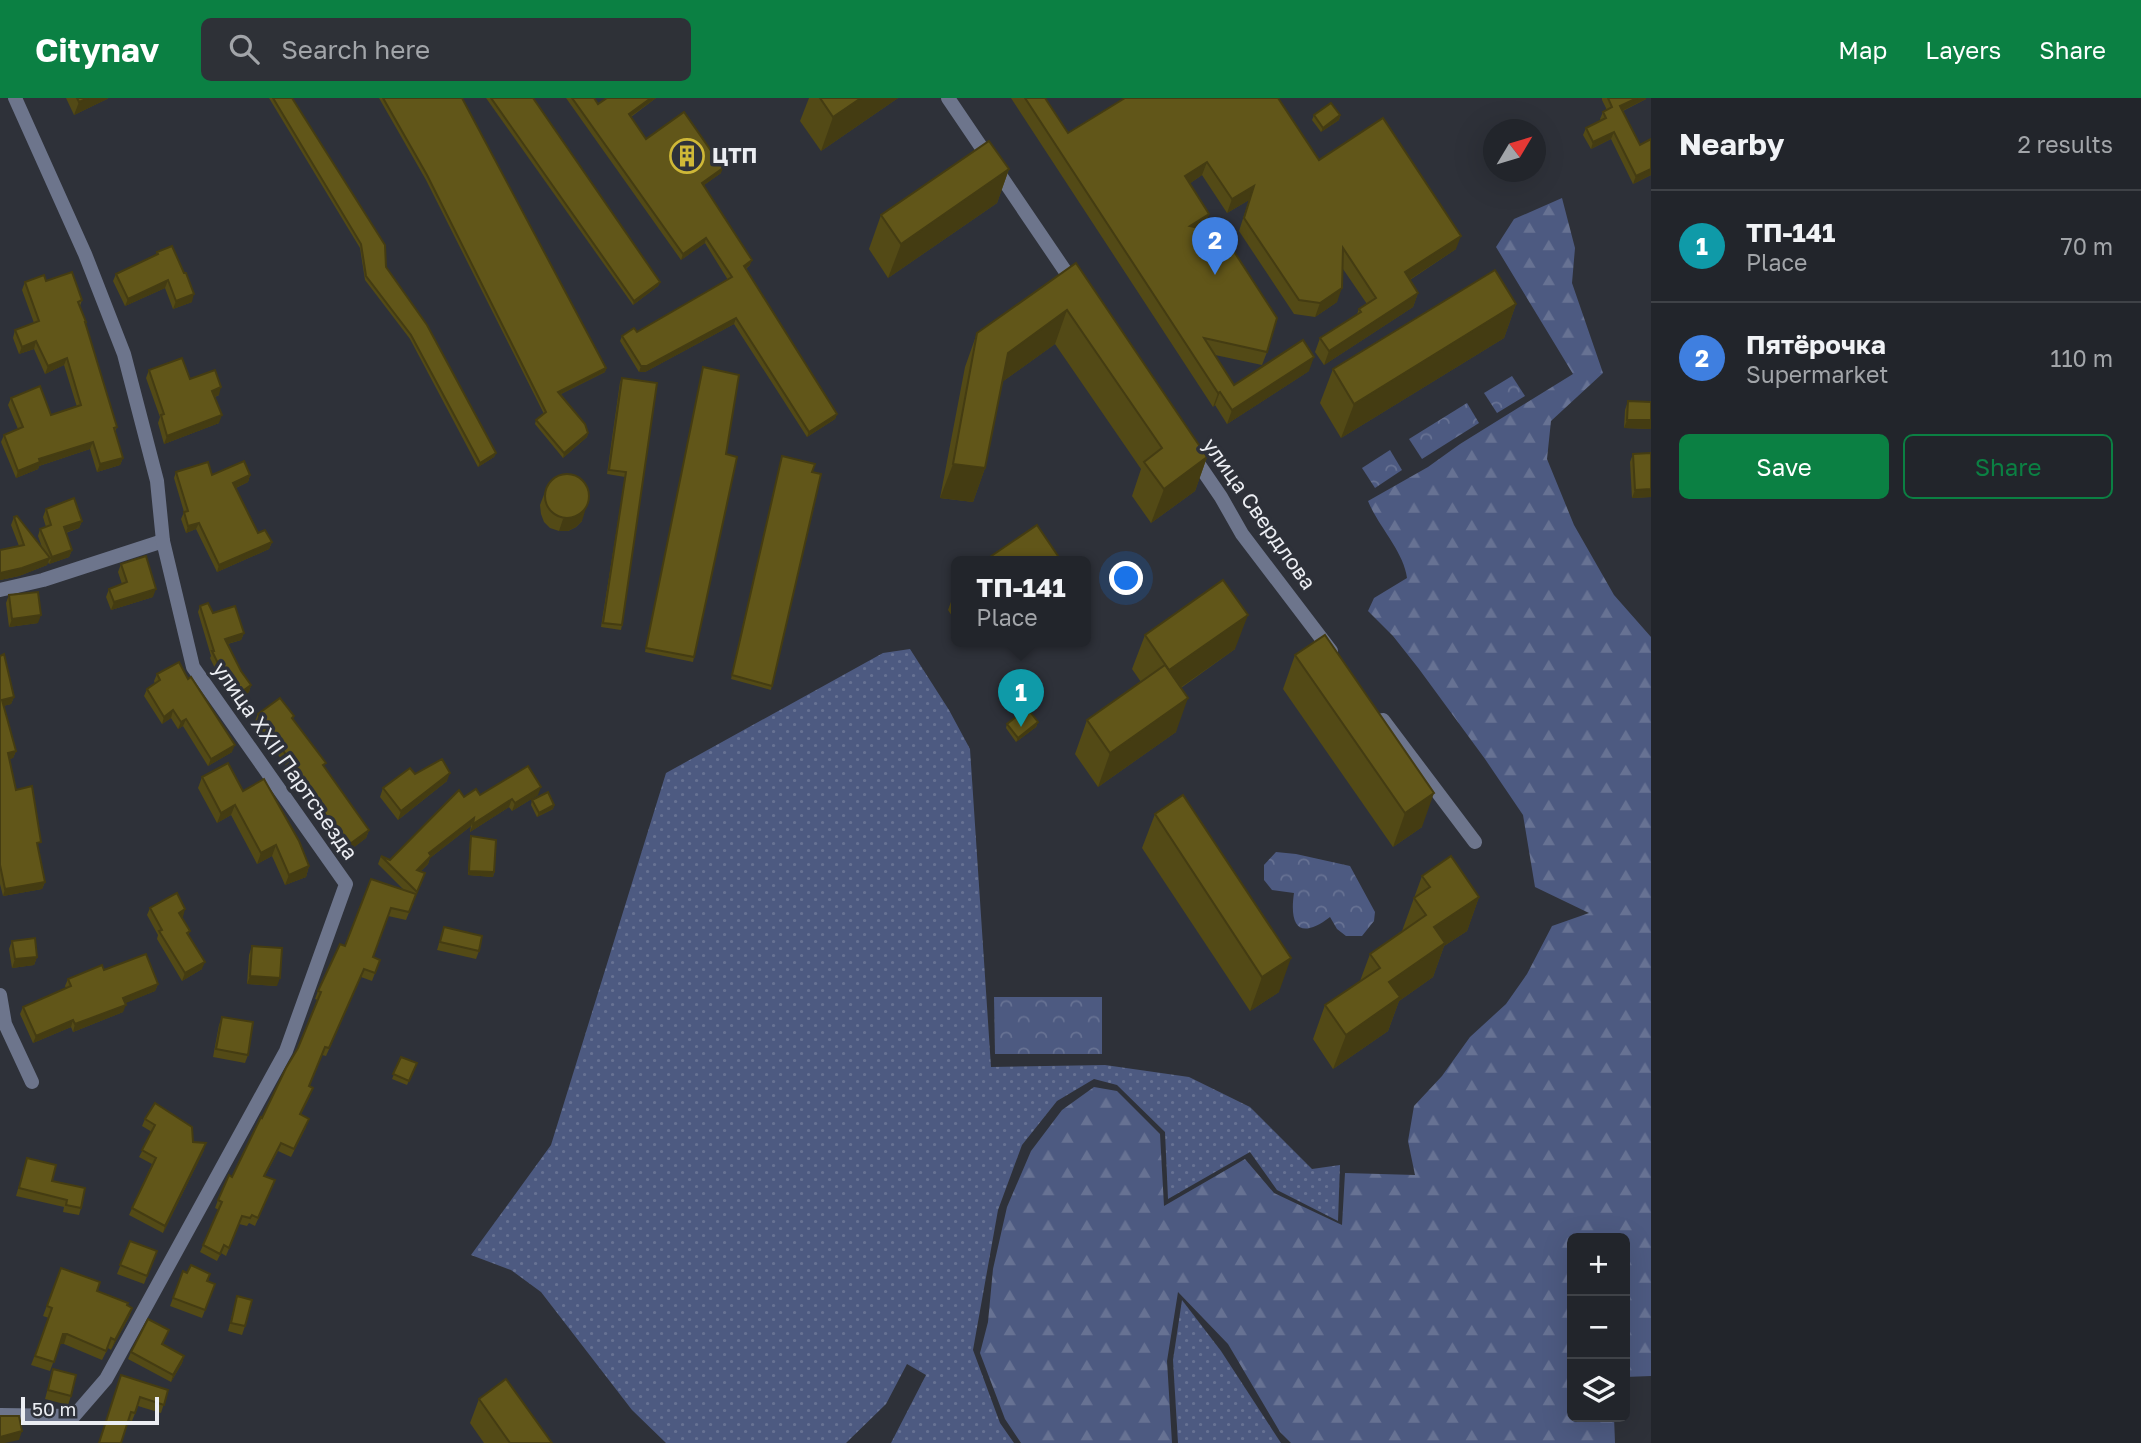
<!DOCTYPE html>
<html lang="en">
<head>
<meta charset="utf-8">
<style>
	body { margin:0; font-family:"Golos Text",sans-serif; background:#2e3137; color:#f1f3f6 }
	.controls { position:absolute; right:21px; bottom:21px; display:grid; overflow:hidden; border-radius:10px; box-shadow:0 7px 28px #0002 }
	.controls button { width:63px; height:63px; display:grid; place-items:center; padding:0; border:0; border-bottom:2px solid #3f4247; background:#22252b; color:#f1f3f6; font:35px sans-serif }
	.compass { position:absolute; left:1483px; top:21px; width:63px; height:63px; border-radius:50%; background:#22252b; box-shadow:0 7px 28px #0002; rotate:52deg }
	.scale { position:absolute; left:21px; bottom:18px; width:138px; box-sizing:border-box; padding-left:7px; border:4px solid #ebedf2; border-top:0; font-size:19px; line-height:24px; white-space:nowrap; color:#ebedf2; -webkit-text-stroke:5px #2e3139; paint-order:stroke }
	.you { position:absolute; left:1127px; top:481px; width:24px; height:24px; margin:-18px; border:5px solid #fff; border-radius:50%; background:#1a73e8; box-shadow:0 0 0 10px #1a73e833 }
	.badge { display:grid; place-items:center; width:46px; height:46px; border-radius:50%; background:#0b8043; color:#fff; font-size:23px; font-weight:700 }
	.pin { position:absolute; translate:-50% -58px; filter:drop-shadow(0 2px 4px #0008) }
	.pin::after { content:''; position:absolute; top:37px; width:24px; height:21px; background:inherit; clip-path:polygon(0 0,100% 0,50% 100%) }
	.popup { position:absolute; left:951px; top:458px; width:140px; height:91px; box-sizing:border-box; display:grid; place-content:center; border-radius:10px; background:#22252b; filter:drop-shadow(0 2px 5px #0005); font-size:23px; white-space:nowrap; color:#a2a5a9 }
	.popup b { font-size:26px; color:#f1f3f6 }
	.popup::after { content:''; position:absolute; left:50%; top:100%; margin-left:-14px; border:14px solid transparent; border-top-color:#22252b }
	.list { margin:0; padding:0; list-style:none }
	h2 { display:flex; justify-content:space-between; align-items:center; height:91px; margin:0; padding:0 28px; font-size:30px }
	h2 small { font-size:23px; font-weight:400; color:#a2a5a9 }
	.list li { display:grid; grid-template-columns:46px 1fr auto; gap:21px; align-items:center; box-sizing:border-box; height:112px; padding:0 28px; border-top:2px solid #3f4247 }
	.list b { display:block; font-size:26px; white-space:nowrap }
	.list p { margin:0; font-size:23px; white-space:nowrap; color:#a2a5a9 }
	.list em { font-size:23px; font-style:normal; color:#a2a5a9 }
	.actions { display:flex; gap:14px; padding:21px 28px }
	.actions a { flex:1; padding:16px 0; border:2px solid #0b8043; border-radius:10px; text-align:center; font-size:24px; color:#0b8043 }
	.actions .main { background:#0b8043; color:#fff }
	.icon { flex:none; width:38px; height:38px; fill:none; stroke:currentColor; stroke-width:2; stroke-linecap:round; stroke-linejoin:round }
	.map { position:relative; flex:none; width:1651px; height:1345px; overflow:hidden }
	header { display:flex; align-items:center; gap:42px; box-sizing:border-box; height:98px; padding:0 35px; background:#0b8043; color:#fff }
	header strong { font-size:33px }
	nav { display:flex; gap:38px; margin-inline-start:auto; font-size:24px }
	.search { width:490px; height:63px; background:#2e3137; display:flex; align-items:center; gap:18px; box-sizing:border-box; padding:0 24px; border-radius:10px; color:#a2a5a9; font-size:26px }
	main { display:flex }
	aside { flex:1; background:#22252b }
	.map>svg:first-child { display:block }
</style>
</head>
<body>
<header>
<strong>Citynav</strong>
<div class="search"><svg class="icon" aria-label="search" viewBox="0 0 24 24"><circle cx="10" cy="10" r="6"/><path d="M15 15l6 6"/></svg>Search here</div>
<nav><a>Map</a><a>Layers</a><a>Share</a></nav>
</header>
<main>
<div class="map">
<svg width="1651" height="1345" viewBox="0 0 1651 1345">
	<defs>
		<pattern id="grass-dots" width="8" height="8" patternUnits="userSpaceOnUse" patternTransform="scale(1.75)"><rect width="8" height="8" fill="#4d5a81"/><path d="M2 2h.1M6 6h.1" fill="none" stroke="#677293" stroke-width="1.8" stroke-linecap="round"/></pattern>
		<pattern id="forest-firs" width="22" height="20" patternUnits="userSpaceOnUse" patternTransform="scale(1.75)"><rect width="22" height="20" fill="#4d5a81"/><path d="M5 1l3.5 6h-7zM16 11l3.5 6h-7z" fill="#677293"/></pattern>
		<pattern id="park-crowns" width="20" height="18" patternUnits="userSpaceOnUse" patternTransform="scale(1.75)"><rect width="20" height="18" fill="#4d5a81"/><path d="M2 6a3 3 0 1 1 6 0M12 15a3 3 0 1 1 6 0" fill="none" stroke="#677293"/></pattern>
	</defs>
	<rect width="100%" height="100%" fill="#2e3139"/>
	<!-- grass -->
	<g fill="url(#grass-dots)">
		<path d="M910 551 949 612 970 651 991 969 1105 967 1189 979 1250 1009 1312 1071 1340 1067 1338 1123 1277 1092 1250 1054 1168 1101 1165 1034 1117 987 1094 981 1057 1003 1022 1047 998 1112 973 1252 1000 1325 1014 1345H891L926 1277 907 1266 886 1306 846 1345H666L632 1312 541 1194 511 1172 471 1157 551 1047 666 675 883 555Z"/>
		<path d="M1182 1202 1221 1253 1281 1345H1178L1173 1262Z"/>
	</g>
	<!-- forest -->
	<path fill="url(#forest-firs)" d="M1562 100 1575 150 1572 185 1603 275 1551 323 1547 361 1574 427 1614 497 1651 539V1278L1625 1279V1140H1572V1319H1614L1615 1345H1291L1280 1334 1228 1246 1178 1194 1167 1263 1172 1345H1021L1005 1321 980 1255 988 1224 993 1171 1007 1109 1031 1053 1062 1012 1094 989 1117 993 1160 1036 1164 1108 1245 1061 1274 1095 1342 1127 1345 1075 1415 1077 1408 1043 1414 1008 1442 978 1470 939 1506 906 1527 876 1552 828 1589 815 1535 789 1523 717 1485 661 1419 571 1393 538 1368 513 1374 500 1407 480C1404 454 1378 428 1368 403L1428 369 1460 346 1573 276 1496 149 1514 121Z"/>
	<!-- park -->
	<g fill="url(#park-crowns)">
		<path d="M1512 278 1525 298 1497 315 1484 295Z"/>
		<path d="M1467 305 1479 325 1422 361 1409 341Z"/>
		<path d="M1390 352 1402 372 1375 390 1362 370Z"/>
		<path d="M1276 754 1296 756 1350 768 1375 814 1374 823 1362 838H1346L1337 831 1330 819C1300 842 1289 829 1294 795L1272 792 1264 782V767Z"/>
		<path d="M994 899H1102V956H995Z"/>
	</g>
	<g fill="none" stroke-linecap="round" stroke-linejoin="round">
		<!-- street -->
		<g stroke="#6d758c" stroke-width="14">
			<path d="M948 0 1076 189"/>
			<path d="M1193 358 1221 399 1242 436 1331 553"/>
			<path d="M0 492 43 482 163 443"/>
			<path d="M1383 622 1475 744"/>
			<path d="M0 897 5 926 32 984"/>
			<path d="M0 1317 74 1318 106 1281 286 953 346 786 193 569 163 443 157 383 124 256 85 156 15 0"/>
		</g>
	</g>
	<!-- wall -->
	<g fill="#534a16">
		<path d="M66 0H108L107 1 74 17Z"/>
		<path d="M269 0H292L386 169 496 355 494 359 478 369 410 241 365 182 360 150Z"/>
		<path d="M379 0H462L606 270 605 274 561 296 588 335 587 339 563 360 535 326 536 322 544 316 426 82Z"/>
		<path d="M486 0H533L660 184 658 188 633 207Z"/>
		<path d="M566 0H594L598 6 656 0 631 19 646 41 721 75 704 87 750 167 746 171 837 316 835 321 807 339 734 226 645 274H639L620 243 622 238 637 234 728 182 705 145 681 162Z"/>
		<path d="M809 0H898L821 53 800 23Z"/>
		<path d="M1011 0H1045L1068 35 1319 62 1456 151 1410 182 1418 195 1413 209 1324 267 1315 254 1320 240 1357 216 1359 211 1367 206 1343 171 1337 204 1315 219 1294 216 1239 133 1249 102 1227 115 1202 77 1189 86 1209 116 1204 129 1202 131 1267 254 1262 267 1215 257 1234 287 1309 273 1227 326 1215 307 1213 309Z"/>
		<path d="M1602 0H1646V1L1623 13 1640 47 1651 41V77L1633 86 1611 41 1591 51 1583 37 1586 30 1601 23 1600 21 1603 14 1607 12 1602 2Z"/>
		<path d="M1314 17H1340L1339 22 1321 34 1312 22Z"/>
		<path d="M1009 71 997 105 888 180 869 151 881 117Z"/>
		<path d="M157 154 192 204 173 211 165 190 125 208 113 183 116 176 156 157Z"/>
		<path d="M1076 165 1207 359 1195 393 1151 425 1132 398 1141 371 1055 246 1002 284 985 370 973 404 940 400 965 269 977 235Z"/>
		<path d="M46 183 82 202 80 208 117 329 115 334 123 360 120 367 97 374 90 351 39 368 38 371 16 380 1 344 4 337 18 331 8 307 11 300 51 317 77 309 64 267 45 276 34 251 19 256 13 240 15 232 34 225 22 192 25 184Z"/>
		<path d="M1516 206 1504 240 1341 340 1320 305 1333 271Z"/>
		<path d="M703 269 694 559 693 564 645 554Z"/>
		<path d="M149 272 190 281 219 297 215 299 219 325 164 346 158 325 160 319 146 280Z"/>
		<path d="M622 280 657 285 622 527 621 532 601 529 625 379 607 376 620 284Z"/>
		<path d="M1628 303 1651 304V331L1624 330 1625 312Z"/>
		<path d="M1651 355V399L1632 400 1630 364 1633 356Z"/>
		<path d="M782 358 812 374 771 592 731 581Z"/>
		<path d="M176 374 212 377H250L248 384 236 390 258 435 272 444 269 451 217 474 196 431 186 435 181 421 184 414 174 380Z"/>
		<path d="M548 386 582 423 576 429 568 433H559L550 430 544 424 541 416 540 407Z"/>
		<path d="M46 411 82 423 79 430 66 435 72 452 69 459 49 466 48 464 47 467 19 478 0 482V452L19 448 11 427 14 419 43 452 38 438 40 431 46 429 43 419Z"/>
		<path d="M121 466 153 499 111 512 106 499 109 491 122 486 118 474Z"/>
		<path d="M956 490V524L948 512Z"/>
		<path d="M9 497 38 525 9 529 6 505Z"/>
		<path d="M200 508 213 515 244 535 241 542 228 546 241 573 251 587 249 594 235 604 223 587 210 560 211 558 198 514Z"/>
		<path d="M1145 537 1235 551 1181 590 1176 634 1098 689 1075 656 1087 622 1141 584 1132 571Z"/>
		<path d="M1295 557 1422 729 1393 749 1283 591Z"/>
		<path d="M0 558 14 599 11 606 3 608 16 653 13 660 9 661 16 692 38 752 45 784 42 791 3 798 0 786Z"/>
		<path d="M157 576 188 581 232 654 208 668 183 628 178 631 171 620 162 626 144 598 147 591 155 586 154 583Z"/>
		<path d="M258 616 294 618 293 621 324 669 369 732 366 740 341 759 327 740 329 733 304 697 303 698 295 686 296 683 255 623Z"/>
		<path d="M1038 624 1036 629 1016 644 1006 630 1007 626Z"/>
		<path d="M415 676 447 683 398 722 380 699 383 690Z"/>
		<path d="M202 679 243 693 309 768 306 779 285 787 272 758 257 766 231 717 217 725 198 690Z"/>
		<path d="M480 697H538L512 713 509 709 470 734 471 728 430 760 428 766 420 774 425 775 406 822 388 818 373 859 380 862 372 883 361 879 326 958 322 957 309 988 310 998 301 1016 306 1029 291 1059 278 1053 265 1078 275 1082 255 1128 249 1125 247 1128 239 1126 226 1158 221 1155 217 1163 200 1154 219 1112 215 1110 218 1102 232 1079 298 950 318 902 315 901 318 893 345 848 404 792 378 766 381 758 390 762 464 699Z"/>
		<path d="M532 702 554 707 553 711 537 719 531 707Z"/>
		<path d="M1155 716 1279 894 1250 913 1142 750Z"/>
		<path d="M471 738 494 774 493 779 468 777 470 742Z"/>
		<path d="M1422 778 1479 799 1467 833 1444 848 1433 879 1399 903 1388 933 1333 971 1313 941 1325 907 1360 883 1370 856 1402 833Z"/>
		<path d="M150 810 183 819H181L190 833 188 837 202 871 182 883 157 841 158 837 147 817Z"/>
		<path d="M444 829 479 853 476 861 437 852Z"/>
		<path d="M12 843 37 859 34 867 12 870 9 851Z"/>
		<path d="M252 848 277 888 247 886 249 857Z"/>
		<path d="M104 872 158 886 155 893 125 905 123 914 73 934 71 929 33 945 20 916 23 909 66 890 65 888 68 881Z"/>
		<path d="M222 919 248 957 245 965 213 959 219 927Z"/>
		<path d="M401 959 417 965 407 987 392 981Z"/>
		<path d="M145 1021 193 1044 204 1052 163 1135 129 1117 152 1066 139 1059 152 1034 142 1028Z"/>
		<path d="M27 1060 81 1110 79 1117 63 1114 64 1109 16 1098Z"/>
		<path d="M130 1143 157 1153 144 1186 117 1176Z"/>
		<path d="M61 1170 97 1193 132 1210 129 1219 111 1252 108 1250 102 1262 64 1246H60L50 1273 31 1267 49 1220 43 1218Z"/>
		<path d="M183 1173 187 1175 210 1176 208 1183 215 1186 202 1220 170 1208Z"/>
		<path d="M237 1198 245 1228 242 1237 228 1233Z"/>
		<path d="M169 1232 163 1246 184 1258 182 1265 171 1284 128 1261 131 1254Z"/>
		<path d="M53 1271 71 1298 68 1307 45 1301Z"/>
		<path d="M121 1277 168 1292 161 1315 138 1308 132 1323 128 1322Z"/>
		<path d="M479 1301 552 1345H484L470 1325Z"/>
	</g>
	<!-- shaded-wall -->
	<g fill="#443c12">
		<path d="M88 0H108L107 1 74 17 79 4Z"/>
		<path d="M651 0H656L627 21 629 16Z"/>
		<path d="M861 0H898L821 53 833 19Z"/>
		<path d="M1637 0H1646V1L1618 15 1620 8Z"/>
		<path d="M1340 17 1339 22 1321 34 1323 30Z"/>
		<path d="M1614 34 1611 41 1591 51 1593 44Z"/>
		<path d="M1207 64 1202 77 1180 92 1185 78Z"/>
		<path d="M723 70 721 75 700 90 702 85Z"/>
		<path d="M1009 71 997 105 888 180 901 146Z"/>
		<path d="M1651 71V77L1633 86 1636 78Z"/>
		<path d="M1254 88 1249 102 1227 115 1232 101Z"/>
		<path d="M1209 116 1204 129 1185 141 1190 128Z"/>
		<path d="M1461 138 1456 151 1400 188 1405 174Z"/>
		<path d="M706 140 705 145 681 162 683 156Z"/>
		<path d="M752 162 750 167 742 173 744 168Z"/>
		<path d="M168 182 165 190 125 208 128 201Z"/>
		<path d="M660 184 658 188 633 207 634 203Z"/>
		<path d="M1342 190 1337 204 1315 219 1320 205Z"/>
		<path d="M1418 195 1413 209 1324 267 1329 253Z"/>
		<path d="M194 196 192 204 173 211 176 203Z"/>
		<path d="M1516 206 1504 240 1341 340 1354 306Z"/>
		<path d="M1067 212 1055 246 995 289 1008 255Z"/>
		<path d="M736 220 734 226 645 274H639L641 268Z"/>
		<path d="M36 243 34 251 19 256 22 249Z"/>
		<path d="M1314 259 1309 273 1227 326 1232 312Z"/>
		<path d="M67 260 64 267 45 276 48 268Z"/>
		<path d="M606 270 605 274 557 298 558 294Z"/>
		<path d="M221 289 219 297 209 301 212 293Z"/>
		<path d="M1220 294 1215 307 1213 309 1218 295Z"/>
		<path d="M837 316 835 321 807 339 809 334Z"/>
		<path d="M222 317 219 325 164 346 167 338Z"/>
		<path d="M1627 322H1651V331L1624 330Z"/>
		<path d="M588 335 587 339 563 360 564 355Z"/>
		<path d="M93 344 90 351 39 368 38 371 16 380 18 373 39 361Z"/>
		<path d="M496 355 494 359 478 369 480 365Z"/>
		<path d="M1207 359 1195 393 1151 425 1164 391Z"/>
		<path d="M123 360 120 367 97 374 100 366Z"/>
		<path d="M953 366 985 370 973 404 940 400Z"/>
		<path d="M250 377 248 384 231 392 233 385Z"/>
		<path d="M1651 391V399L1632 400 1635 392Z"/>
		<path d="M586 410 582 423 576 429 568 433H559L563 421Z"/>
		<path d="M82 423 79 430 61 436 64 429Z"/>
		<path d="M199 425 196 431 186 435 188 428Z"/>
		<path d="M272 444 269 451 217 474 219 467Z"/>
		<path d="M72 452 69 459 49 466 52 459Z"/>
		<path d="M50 460 47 467 19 478 0 482V475Z"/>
		<path d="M156 491 153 499 111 512 114 504Z"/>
		<path d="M41 517 38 525 9 529 12 521Z"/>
		<path d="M1248 517 1235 551 1157 606 1169 572Z"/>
		<path d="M244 535 241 542 223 547 225 541Z"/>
		<path d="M251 587 249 594 235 604 237 597Z"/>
		<path d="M14 599 11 606 0 609 2 602Z"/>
		<path d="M1188 600 1176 634 1098 689 1110 655Z"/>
		<path d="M173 612 171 620 162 626 164 619Z"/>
		<path d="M186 621 183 628 178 631 181 624Z"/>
		<path d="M1038 624 1036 629 1016 644 1018 640Z"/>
		<path d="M235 647 232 654 208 668 211 661Z"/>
		<path d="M16 653 13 660 5 662 8 655Z"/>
		<path d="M450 675 447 683 398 722 401 713Z"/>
		<path d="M541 689 538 697 512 713 515 705Z"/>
		<path d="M1434 695 1422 729 1393 749 1405 715Z"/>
		<path d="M512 701 509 709 470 734 473 726Z"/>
		<path d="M235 707 231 717 217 725 221 715Z"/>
		<path d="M554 707 553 711 537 719 539 715Z"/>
		<path d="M474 720 471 728 430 760 428 766 414 780 417 772 429 755Z"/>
		<path d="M369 732 366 740 341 759 343 751Z"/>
		<path d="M276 747 272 758 257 766 261 755Z"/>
		<path d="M309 768 306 779 285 787 289 777Z"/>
		<path d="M469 773 494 774 493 779 468 777Z"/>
		<path d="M45 784 42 791 3 798 5 791Z"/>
		<path d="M1479 799 1467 833 1444 848 1433 879 1399 903 1388 933 1333 971 1346 937 1434 829Z"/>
		<path d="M185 811 183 819 176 822 179 815Z"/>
		<path d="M37 859 34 867 12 870 15 861Z"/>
		<path d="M1291 860 1279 894 1250 913 1262 879Z"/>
		<path d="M205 864 202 871 182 883 185 875Z"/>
		<path d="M250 878 280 880 277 888 247 886Z"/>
		<path d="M158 886 155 893 121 907 123 900Z"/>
		<path d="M126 907 123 914 73 934 75 926Z"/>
		<path d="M73 922 71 929 33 945 36 938Z"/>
		<path d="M206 1045 204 1052 163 1135 165 1128Z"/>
		<path d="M132 1210 129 1219 111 1252 115 1242Z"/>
		<path d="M63 1236H67L64 1246H59Z"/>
		<path d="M184 1258 182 1265 171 1284 173 1277Z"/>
		<path d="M22 1333 19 1342 5 1345H0V1339Z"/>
	</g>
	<!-- building -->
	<g fill="#615619" stroke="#443c12" stroke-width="2">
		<path d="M77 0H88L79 4Z"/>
		<path d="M273 0H292L385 147 386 169 427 227 496 355 480 365 411 237 366 178 361 146Z"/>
		<path d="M383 0H462L606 270 558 294 585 326 588 335 564 355 536 322 546 314 427 77Z"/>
		<path d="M491 0H533L660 184 634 203Z"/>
		<path d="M572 0H594L598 6 607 0H651L629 16 646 41 684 14 723 70 702 85 752 162 744 168 837 316 809 334 736 220 647 268H641L622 238 634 230 637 234 732 179 706 140 683 156Z"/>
		<path d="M820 0H861L833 19Z"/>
		<path d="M1025 0H1045L1068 35 1125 0H1278L1319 62 1383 20 1461 138 1405 174 1418 195 1329 253 1320 240 1361 214 1359 211 1376 200 1343 150 1342 190 1320 205 1299 202 1244 120 1254 88 1232 101 1207 64 1185 78 1209 116 1190 128 1222 135 1277 220 1267 254 1204 240 1234 287 1303 242 1314 259 1232 312 1220 294 1218 295Z"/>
		<path d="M1608 0H1637L1620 8 1640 47 1651 41V71L1636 78 1614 34 1593 44 1586 30 1606 20 1603 14 1612 9Z"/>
		<path d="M1331 5 1340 17 1323 30 1314 17Z"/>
		<path d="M989 43 1009 71 901 146 881 117Z"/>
		<path d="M172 148 184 175H186L194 196 176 203 168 182 128 201 116 176 158 156 157 154Z"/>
		<path d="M1076 165 1207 359 1164 391 1144 364 1162 350 1067 212 1008 255 985 370 953 366 977 235Z"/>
		<path d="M1495 172 1516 206 1354 306 1333 271Z"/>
		<path d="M72 174 82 202 78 204 86 224H85L117 329 114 330 123 360 100 366 93 344 39 361 40 364 18 373 4 337 23 329 11 300 40 288 51 317 81 307 67 260 48 268 36 243 22 249 15 232 39 223 25 184 44 177 46 183Z"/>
		<path d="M182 260 190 281 215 272 221 289 212 293 222 317 167 338 161 317 164 316 149 272Z"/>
		<path d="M703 269 739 277 726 356 737 359 694 559 646 550Z"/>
		<path d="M622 280 657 285 622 527 603 525 626 374 609 372Z"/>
		<path d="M1628 303 1651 304V322H1627Z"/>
		<path d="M1651 355V391L1635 392 1633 356Z"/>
		<path d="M782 358 815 366 812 374 821 376 772 588 732 577Z"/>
		<path d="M244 363 250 377 233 385 258 435 265 432 272 444 219 467 199 425 188 428 184 414 188 413 176 374 208 364 212 377Z"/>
		<circle cx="567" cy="398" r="22"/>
		<path d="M74 400 82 423 64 429 72 452 52 459 40 431 51 427 46 411Z"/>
		<path d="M17 418 50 460 22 470 0 475V452L24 447 14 419Z"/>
		<path d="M1037 427 1060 461 1058 463H984Z"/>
		<path d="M146 458 156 491 114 504 109 491 127 484 121 466Z"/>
		<path d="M1223 482 1248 517 1169 572 1145 537Z"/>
		<path d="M38 494 41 517 12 521 9 497Z"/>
		<path d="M208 505 213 515 235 508 244 535 225 541 241 573 251 587 237 597 225 580 212 553H214L200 508Z"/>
		<path d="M1325 537 1434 695 1405 715 1295 557Z"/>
		<path d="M4 556 14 599 2 602 16 653 8 655 16 692 32 688 41 744 37 745 45 784 5 791 0 767V558Z"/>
		<path d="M179 564 188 581 191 579 235 647 211 661 186 621 181 624 173 612 164 619 147 591 160 582 157 576Z"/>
		<path d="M1165 567 1188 600 1110 655 1087 622Z"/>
		<path d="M280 600 294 618 292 620 326 665 323 667 369 732 343 751 329 733 334 729 307 690 305 691 297 679 300 677 258 616Z"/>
		<path d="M1027 610 1038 624 1018 640 1007 626Z"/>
		<path d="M442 661 450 675 401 713 383 690 410 670 415 676Z"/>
		<path d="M228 665 243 693 264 681 299 743 309 768 289 777 276 747 261 755 235 707 221 715 202 679Z"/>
		<path d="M528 668 541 689 515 705 512 701 473 726 474 720 429 755 431 758 417 772 425 775 417 794 381 758 390 762 459 692 464 699 476 691 480 697Z"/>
		<path d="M548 694 554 707 539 715 532 702Z"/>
		<path d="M1183 697 1291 860 1262 879 1155 716Z"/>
		<path d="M471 738 496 742 494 774 469 773Z"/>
		<path d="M1451 758 1479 799 1434 829 1445 845 1389 884 1400 899 1346 937 1325 907 1380 870 1370 856 1426 817 1414 800 1430 789 1422 778Z"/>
		<path d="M371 781 416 796 409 814 391 810 373 859 380 862 375 875 364 871 329 950 325 949 309 988 313 990 300 1016 309 1021 294 1051 281 1045 264 1078 275 1082 258 1120 252 1117 250 1120 242 1118 229 1150 224 1147 220 1156 203 1147 222 1104 218 1102 229 1077 232 1079 261 1019 262 1020 286 970 298 950 321 894 318 893 340 846 345 848Z"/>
		<path d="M177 795 185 811 179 815 190 833 187 835 205 864 185 875 159 833 162 832 150 810Z"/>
		<path d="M444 829 482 838 479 853 440 844Z"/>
		<path d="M35 840 37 859 15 861 12 843Z"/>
		<path d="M252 848 282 850 280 880 250 878Z"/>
		<path d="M146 856 158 886 123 900 126 907 75 926 73 922 36 938 23 909 71 888 68 881 102 867 104 872Z"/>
		<path d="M222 919 253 924 248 957 216 951Z"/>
		<path d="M401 959 417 965 409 983 393 976Z"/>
		<path d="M155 1005 192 1029 193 1044 206 1045 165 1128 132 1110 156 1060 142 1052 155 1027 145 1021Z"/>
		<path d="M27 1060 56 1067 52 1083 85 1090 81 1110 66 1107 67 1102 19 1090Z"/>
		<path d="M130 1143 157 1153 147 1178 120 1167Z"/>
		<path d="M191 1167 210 1176 207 1183 215 1186 205 1212 173 1200 183 1173 187 1175Z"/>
		<path d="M61 1170 100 1184 97 1193 128 1205 127 1207 132 1210 115 1242 111 1240 106 1253 67 1236H63L54 1264 35 1258 52 1210 47 1208Z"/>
		<path d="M237 1198 252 1202 245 1228 231 1225Z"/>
		<path d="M148 1221 169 1232 162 1246 184 1258 173 1277 131 1254Z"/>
		<path d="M53 1271 76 1277 71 1298 48 1292Z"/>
		<path d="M121 1277 168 1292 164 1307 140 1299 135 1315 131 1314 121 1345H99Z"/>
		<path d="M506 1281 552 1345H510L479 1301Z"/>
		<path d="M0 1318H19L22 1333 0 1339Z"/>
	</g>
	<!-- icons -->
	<defs>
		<g id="building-ring" transform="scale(1.75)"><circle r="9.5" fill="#2e3139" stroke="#cfb837" stroke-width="1.5"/><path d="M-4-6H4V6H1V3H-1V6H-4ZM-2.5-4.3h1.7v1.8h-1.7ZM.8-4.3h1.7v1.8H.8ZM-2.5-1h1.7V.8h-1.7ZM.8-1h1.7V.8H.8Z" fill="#cfb837"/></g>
	</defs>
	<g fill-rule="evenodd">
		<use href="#building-ring" x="687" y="58"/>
	</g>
	<g text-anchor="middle" stroke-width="7" stroke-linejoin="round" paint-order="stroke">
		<!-- poi labels -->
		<g font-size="21" font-weight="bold" fill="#ebedf2" stroke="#2e3139" text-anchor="start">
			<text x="712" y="65">ЦТП</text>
		</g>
		<!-- street labels -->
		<g font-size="21" fill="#ebedf2" stroke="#2e3139">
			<text transform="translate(1259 416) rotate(55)" y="7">улица Свердлова</text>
			<text transform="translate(285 663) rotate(55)" y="7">улица XXII Партсъезда</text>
		</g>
	</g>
</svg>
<div class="controls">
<button>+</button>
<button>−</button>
<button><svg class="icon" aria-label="layers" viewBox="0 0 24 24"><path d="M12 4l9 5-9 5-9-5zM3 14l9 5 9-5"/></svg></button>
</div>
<svg class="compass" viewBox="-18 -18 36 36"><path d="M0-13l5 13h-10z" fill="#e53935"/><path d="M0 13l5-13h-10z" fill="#a2a5a9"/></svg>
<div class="scale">50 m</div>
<div class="you"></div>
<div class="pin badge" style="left:1021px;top:629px;background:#0f9aa8">1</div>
<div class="popup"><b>ТП-141</b>Place</div>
<div class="pin badge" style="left:1215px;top:177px;background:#3f7fe0">2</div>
</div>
<aside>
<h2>Nearby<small>2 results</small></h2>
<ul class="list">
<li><span class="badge" style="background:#0f9aa8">1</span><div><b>ТП-141</b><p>Place</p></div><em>70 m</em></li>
<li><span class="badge" style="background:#3f7fe0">2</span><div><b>Пятёрочка</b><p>Supermarket</p></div><em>110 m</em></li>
</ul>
<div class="actions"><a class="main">Save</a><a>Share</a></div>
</aside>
</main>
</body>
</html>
